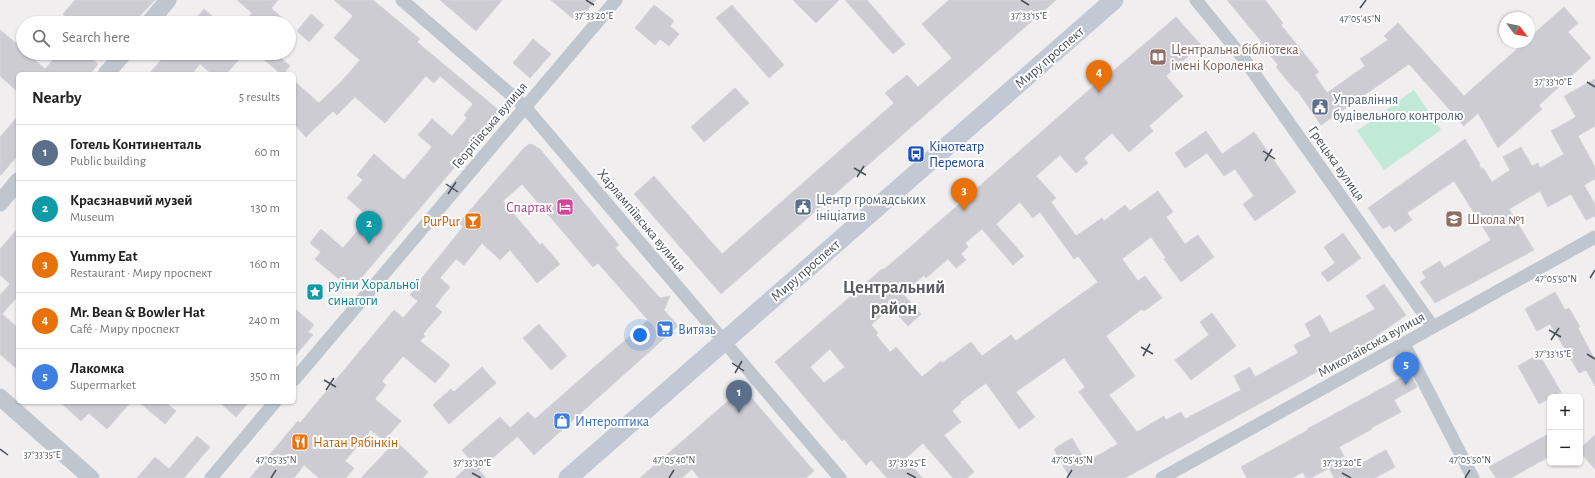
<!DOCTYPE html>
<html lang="en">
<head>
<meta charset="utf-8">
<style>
	body { margin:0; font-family:"Alegreya Sans",sans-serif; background:#f2f2f2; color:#222 }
	.controls { position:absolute; right:12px; bottom:12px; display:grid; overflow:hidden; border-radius:6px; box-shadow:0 1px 3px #0004 }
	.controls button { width:36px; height:36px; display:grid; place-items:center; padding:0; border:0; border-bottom:1px solid #e0e0e0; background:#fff; color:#222; font:20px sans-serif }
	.compass { position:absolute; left:1499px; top:12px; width:36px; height:36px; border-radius:50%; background:#fff; box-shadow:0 1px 3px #0004; rotate:122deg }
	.you { position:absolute; left:640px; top:335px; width:14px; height:14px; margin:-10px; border:3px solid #fff; border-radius:50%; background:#1a73e8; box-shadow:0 0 0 6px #1a73e833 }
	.badge { display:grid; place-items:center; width:26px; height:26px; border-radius:50%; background:#2e57cb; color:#fff; font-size:13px; font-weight:700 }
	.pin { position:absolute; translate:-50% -33px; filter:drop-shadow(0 1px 2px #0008) }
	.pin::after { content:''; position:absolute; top:21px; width:14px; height:12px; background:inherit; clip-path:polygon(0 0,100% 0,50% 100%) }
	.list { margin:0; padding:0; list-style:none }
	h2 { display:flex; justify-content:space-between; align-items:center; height:52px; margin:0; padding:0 16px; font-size:17px }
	h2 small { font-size:13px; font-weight:400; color:#767676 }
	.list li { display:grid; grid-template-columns:26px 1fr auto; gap:12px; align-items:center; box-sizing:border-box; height:56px; padding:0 16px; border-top:1px solid #e0e0e0 }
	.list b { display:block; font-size:15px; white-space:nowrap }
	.list p { margin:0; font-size:13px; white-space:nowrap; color:#767676 }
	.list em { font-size:13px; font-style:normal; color:#767676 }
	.icon { flex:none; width:22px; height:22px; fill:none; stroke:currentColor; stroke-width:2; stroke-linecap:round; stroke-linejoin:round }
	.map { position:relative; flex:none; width:1595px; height:478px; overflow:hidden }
	.search { position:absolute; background:#fff; box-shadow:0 1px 3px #0004; left:16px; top:16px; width:280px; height:44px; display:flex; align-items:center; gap:10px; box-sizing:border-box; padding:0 14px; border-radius:22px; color:#767676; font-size:15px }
	.panel { position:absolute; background:#fff; box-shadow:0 1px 3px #0004; left:16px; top:72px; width:280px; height:332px; border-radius:6px }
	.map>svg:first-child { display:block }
</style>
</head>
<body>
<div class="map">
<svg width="1595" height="478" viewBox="0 0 1595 478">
	<rect width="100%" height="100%" fill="#f0eeee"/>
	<!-- garden -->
	<path fill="#c1e9d8" d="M1414 90 1441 130 1384 170 1357 131Z"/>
	<!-- building -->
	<g fill="#ccccd2" stroke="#d3d3d9" fill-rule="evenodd">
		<path d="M75 0H155L133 23H73L63 14Z"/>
		<path d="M237 0H278L271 8 288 23H244L252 13Z"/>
		<path d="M334 0H373L420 39 417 42 501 112 357 283 353 279 347 286 315 259 321 252 310 243 321 229 343 248 369 217 347 198 363 180 357 175 374 154 404 180 432 147 418 135 432 119 452 136 467 118 464 115 473 104 440 76 434 83 426 76 385 123 355 97 337 115 333 111 306 137 294 124V81L319 103 341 82 360 60 334 38 353 16Z"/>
		<path d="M440 0H502L476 31Z"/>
		<path d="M551 0H596L577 22Z"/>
		<path d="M793 0H839L816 23Z"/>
		<path d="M845 0H867L905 44 893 54Z"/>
		<path d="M949 0H1056L721 294 634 194 654 176 722 254 894 103 885 93 907 75 918 87 952 58 922 24Z"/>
		<path d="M1227 0H1265L1283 23 1281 25 1319 72 1315 75 1327 93 1365 66 1360 59 1388 40 1384 36 1398 23 1464 96 1525 42H1529V38L1564 7 1578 23 1568 32 1591 58 1539 105 1542 109 1498 148 1478 113 1464 126 1409 64 1321 125 1297 90 1296 91 1276 67 1278 65 1260 42 1261 41Z"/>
		<path d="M654 5 674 21 670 26 679 34 669 46 660 39 655 45 635 28Z"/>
		<path d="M732 5 784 65 769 78 716 18Z"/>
		<path d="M204 9 220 23H192Z"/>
		<path d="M311 14 324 25 309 42 297 31Z"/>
		<path d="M1176 17 1201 45 1166 76 1183 96 1149 126 1153 131 1129 152 1112 133 1084 158 1088 163 1076 173 1060 155 1036 176 1056 198 1051 202 1076 236 1102 218 1104 221 1125 205 1130 211 1158 191 1173 212 1166 217 1185 244 1198 235 1214 257 1181 282 1164 259 1166 258 1151 237 1122 259 1138 281 1145 276 1162 298 1144 311 1142 309 1106 336 1135 376 1109 395 1137 432 1164 416 1166 420 1181 412 1185 419 1241 390 1234 376 1250 367 1255 377 1298 353 1294 345 1311 336 1305 324 1320 315 1330 333 1375 309 1366 296 1384 284 1406 315 1376 336 1377 337 1351 352V353L1125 478H1070L1054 449 1072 438 1086 462 1118 444 1079 392 1085 387 1064 358 1016 392 1035 417 1019 429 986 383 960 402 961 403 952 411 961 422 944 435 974 472 967 478H953L923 443 906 458 922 478H887L871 460 866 465 844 439 842 441 775 362 882 269 883 270 901 255 1105 76 1106 77ZM1020 202 1033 218 1040 212 1074 259 1078 256 1098 282 1016 341 1011 335 982 356 971 342 942 363 941 361 922 377 896 347 890 352 876 335 878 333 871 325 891 307 908 326 921 314 903 294 924 275 926 278 948 259 956 268 966 260 961 254 968 247 965 243 982 229 1013 265 1024 256 996 224ZM830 349 845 367 824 383 810 367Z"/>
		<path d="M0 30 23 49V53H27L45 69 59 53H85L98 64 90 74H18V92L0 76Z"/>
		<path d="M533 39 551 54 530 78 513 63Z"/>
		<path d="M167 53H245L226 74H212L200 64 192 74H149Z"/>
		<path d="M256 53H275L290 66 283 74H281Z"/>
		<path d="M1595 79V126L1578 136 1595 167V179L1584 185 1595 204V216L1586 220 1571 194 1548 207 1540 191 1509 209 1534 250 1435 303 1420 282 1426 278 1422 272 1440 261 1444 268 1491 240 1454 181 1407 213 1412 220 1395 232 1390 225 1383 229 1368 208 1465 139 1480 164 1479 165 1481 169 1483 168 1492 182 1510 170 1503 157 1521 147 1532 166 1538 163 1540 168 1564 154 1551 131 1576 117 1564 96Z"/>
		<path d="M735 88 749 103 704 142 691 127Z"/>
		<path d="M18 116V155L0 176V137Z"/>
		<path d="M1206 131 1222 154 1254 132 1296 192 1255 221 1243 204 1254 196 1235 169 1224 176 1207 153 1185 168 1175 153Z"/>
		<path d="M529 144 533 145 540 149 619 245 615 248 660 298 670 296 664 310 678 326 534 455 510 428 528 412 535 419 648 320 598 263 593 267 522 184 503 201 540 245 542 243 560 264 537 283 510 250 500 260 482 243 464 265 456 259 440 278 450 287 435 306 442 312 423 334 425 336 420 341 450 365 435 383 403 356 382 381 386 385 375 399 401 421 384 441 371 430 345 461 354 468 346 478H319L304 465 294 478H250L298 421 300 423 394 310 403 318 418 301 410 295 422 280 421 279 463 227 459 223 523 149Z"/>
		<path d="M18 228V296L2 314 18 328V370L0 354V295L10 284 0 275V249Z"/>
		<path d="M1343 233 1361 258 1328 282 1321 273 1335 263 1324 247Z"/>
		<path d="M1555 292 1565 310 1569 308 1580 327 1578 328 1595 360V386L1586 370 1579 373 1550 324 1537 331 1525 309Z"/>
		<path d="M294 308 314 325 308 332 313 335 294 357Z"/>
		<path d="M1212 313 1236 346 1191 380 1175 360 1209 335 1200 322Z"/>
		<path d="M539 324 567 356 551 370 523 338Z"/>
		<path d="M1539 354 1561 392 1539 404 1518 366Z"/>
		<path d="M482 367 496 383 449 424 433 405 451 389 454 392Z"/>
		<path d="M1410 373 1417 387 1394 400 1401 412 1371 428 1372 429 1339 447 1351 469 1386 450 1395 467 1375 478H1334L1329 468 1311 478H1306L1303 472 1292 478H1247L1241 467 1308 430 1307 429Z"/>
		<path d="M743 388 814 471 806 478H699L692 469 682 478H640Z"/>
		<path d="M60 402H131L107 429 89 413 81 421Z"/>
		<path d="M139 402H165L176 411 165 424Z"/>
		<path d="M219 402H249L236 417Z"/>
		<path d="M500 417 518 436 479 470 486 478H455L473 462 478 469 462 450Z"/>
		<path d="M1550 433V456L1511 478H1496L1489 467Z"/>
		<path d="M1595 435V469L1580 452V449Z"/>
		<path d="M197 436 210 447 184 478H137L155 457 169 469Z"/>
		<path d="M396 441 428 472 423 478H361Z"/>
	</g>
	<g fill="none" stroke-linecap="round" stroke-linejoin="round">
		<!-- minor -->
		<g stroke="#c0c6ce" stroke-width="13">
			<path d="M402 0 525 107 840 478"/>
			<path d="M1196 0 1244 59 1433 327"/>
			<path d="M1404 344 1473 478"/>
			<path d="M294 380 616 0"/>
			<path d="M211 478 275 402"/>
			<path d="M1162 478 1595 237"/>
		</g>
		<!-- tertiary -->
		<g stroke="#c0c6ce" stroke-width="17">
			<path d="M149 23 168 0"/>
			<path d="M106 74 124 53"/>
			<path d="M0 203 18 181"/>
			<path d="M0 397 91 478"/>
		</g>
		<!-- secondary -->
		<path stroke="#c3c8d5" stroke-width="19" d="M568 478 1114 0"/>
	</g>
	<!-- ticks -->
	<path fill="none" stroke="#484e59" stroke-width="1.5" d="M586 0 594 5M1021 0 1029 5M1360 8 1366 0M1587 82 1595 87M1263 151 1275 159M1265 161 1272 149M854 168 866 175M857 177 864 166M446 184 458 192M448 194 456 182M1590 278 1595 270M1549 330 1561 337M1551 340 1559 328M1141 347 1153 354M1587 354 1595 359M1143 356 1150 344M732 363 744 371M735 373 742 361M324 380 336 387M326 390 334 378M0 449 8 455M472 473 481 478M907 473 916 478M1342 473 1351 478M271 478 276 470M669 478 674 470M1067 478 1072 470M1465 478 1470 470"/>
	<!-- icons -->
	<defs>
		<g id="library-square" transform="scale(0.9)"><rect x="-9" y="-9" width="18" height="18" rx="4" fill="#8d6e63" stroke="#fff"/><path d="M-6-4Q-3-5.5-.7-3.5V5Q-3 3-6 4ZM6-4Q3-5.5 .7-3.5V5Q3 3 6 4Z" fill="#fff"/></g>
		<g id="civic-square" transform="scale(0.9)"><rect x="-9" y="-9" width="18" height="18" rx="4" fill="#5c6f8a" stroke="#fff"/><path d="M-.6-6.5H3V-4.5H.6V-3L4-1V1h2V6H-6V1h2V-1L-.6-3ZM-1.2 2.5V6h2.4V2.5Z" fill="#fff"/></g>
		<g id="bus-square" transform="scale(0.9)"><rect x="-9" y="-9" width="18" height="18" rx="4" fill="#1a4fb4" stroke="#fff"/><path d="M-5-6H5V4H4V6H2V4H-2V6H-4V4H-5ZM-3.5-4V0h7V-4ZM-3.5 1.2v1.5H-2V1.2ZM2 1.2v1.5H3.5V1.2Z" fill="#fff"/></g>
		<g id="hotel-square" transform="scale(0.9)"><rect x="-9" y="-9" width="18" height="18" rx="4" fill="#d1479c" stroke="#fff"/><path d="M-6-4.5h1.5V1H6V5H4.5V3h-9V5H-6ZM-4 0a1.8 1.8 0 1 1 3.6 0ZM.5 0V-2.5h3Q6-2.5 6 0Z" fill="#fff"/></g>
		<g id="school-square" transform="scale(0.9)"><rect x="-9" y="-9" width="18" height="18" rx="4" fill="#8d6e63" stroke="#fff"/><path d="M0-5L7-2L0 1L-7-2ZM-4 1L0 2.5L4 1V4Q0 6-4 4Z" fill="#fff"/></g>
		<g id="bar-square" transform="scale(0.9)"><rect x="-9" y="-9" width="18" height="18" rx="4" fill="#e8710a" stroke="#fff"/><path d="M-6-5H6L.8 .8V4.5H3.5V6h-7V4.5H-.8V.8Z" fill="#fff"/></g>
		<g id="sight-square" transform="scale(0.9)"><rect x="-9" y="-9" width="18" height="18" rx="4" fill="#0f9aa8" stroke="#fff"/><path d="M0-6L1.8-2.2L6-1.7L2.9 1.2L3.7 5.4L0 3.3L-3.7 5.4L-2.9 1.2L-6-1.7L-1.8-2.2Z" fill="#fff"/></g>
		<g id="supermarket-square" transform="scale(0.9)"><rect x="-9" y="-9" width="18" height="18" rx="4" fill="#3f7fe0" stroke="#fff"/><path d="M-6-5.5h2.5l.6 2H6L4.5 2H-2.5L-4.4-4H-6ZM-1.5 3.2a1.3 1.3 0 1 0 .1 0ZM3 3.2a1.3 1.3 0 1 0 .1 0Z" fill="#fff"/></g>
		<g id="shop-square" transform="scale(0.9)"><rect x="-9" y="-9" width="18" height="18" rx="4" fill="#3f7fe0" stroke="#fff"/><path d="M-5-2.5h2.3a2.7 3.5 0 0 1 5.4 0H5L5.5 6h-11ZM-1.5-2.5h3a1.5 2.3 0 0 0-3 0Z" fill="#fff"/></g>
		<g id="restaurant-square" transform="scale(0.9)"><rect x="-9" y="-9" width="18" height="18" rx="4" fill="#e8710a" stroke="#fff"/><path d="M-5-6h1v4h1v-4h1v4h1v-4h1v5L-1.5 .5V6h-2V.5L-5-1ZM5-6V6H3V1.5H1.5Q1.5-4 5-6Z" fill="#fff"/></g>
	</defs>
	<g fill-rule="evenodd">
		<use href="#library-square" x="1158" y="57"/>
		<use href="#civic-square" x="1320" y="107"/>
		<use href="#bus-square" x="916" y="154"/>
		<use href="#hotel-square" x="565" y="207"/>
		<use href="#civic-square" x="803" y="207"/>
		<use href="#school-square" x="1454" y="219"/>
		<use href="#bar-square" x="473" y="221"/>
		<use href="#sight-square" x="315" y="292"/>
		<use href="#supermarket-square" x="665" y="329"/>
		<use href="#shop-square" x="562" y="421"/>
		<use href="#restaurant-square" x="300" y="442"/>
	</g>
	<g text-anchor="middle" stroke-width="4" stroke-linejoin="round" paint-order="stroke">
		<!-- education labels -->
		<g font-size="14" fill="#785e54" stroke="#fff" text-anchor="start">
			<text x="1171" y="54">Центральна бібліотека<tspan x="1171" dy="16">імені Короленка</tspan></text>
			<text x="1467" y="224">Школа №1</text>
		</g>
		<!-- street labels -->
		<g font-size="14" fill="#484e59" stroke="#fff">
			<text transform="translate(1049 57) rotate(-41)" y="5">Миру проспект</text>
			<text transform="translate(489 125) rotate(-50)" y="5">Георгіївська вулиця</text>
			<text transform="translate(1337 163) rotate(55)" y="5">Грецька вулиця</text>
			<text transform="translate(642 220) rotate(50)" y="5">Харлампіївська вулиця</text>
			<text transform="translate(805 270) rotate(-41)" y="5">Миру проспект</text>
			<text transform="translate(1371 344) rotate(-29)" y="5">Миколаївська вулиця</text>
		</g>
		<!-- service labels -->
		<g font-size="14" fill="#4e5e75" stroke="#fff" text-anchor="start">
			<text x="1333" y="104">Управління<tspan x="1333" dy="16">будівельного контролю</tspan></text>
			<text x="816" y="204">Центр громадських<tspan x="816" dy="16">ініціатив</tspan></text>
		</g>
		<!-- transit labels -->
		<g font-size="14" fill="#164399" stroke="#fff" text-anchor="start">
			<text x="929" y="151">Кінотеатр<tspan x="929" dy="16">Перемога</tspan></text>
		</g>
		<!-- hotel labels -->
		<g font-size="14" fill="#b23c85" stroke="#fff" text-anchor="end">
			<text x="552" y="212">Спартак</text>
		</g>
		<!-- food labels -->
		<g font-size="14" fill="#c56008" stroke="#fff" text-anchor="end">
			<text x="460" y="226">PurPur</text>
			<text x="313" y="447" text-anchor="start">Натан Рябінкін</text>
		</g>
		<!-- culture labels -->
		<g font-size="14" fill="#0d838f" stroke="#fff" text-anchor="start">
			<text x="328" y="289">руїни Хоральної<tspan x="328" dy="16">синагоги</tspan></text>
		</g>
		<!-- shop labels -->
		<g font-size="14" fill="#366cbe" stroke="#fff" text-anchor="start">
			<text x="678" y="334">Витязь</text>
			<text x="575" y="426">Интероптика</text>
		</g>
		<!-- district labels -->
		<g font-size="18" font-weight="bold" fill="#5b5d62" stroke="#fff">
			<text x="894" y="293">Центральний<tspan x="894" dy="21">район</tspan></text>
		</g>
	</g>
	<g font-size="10" text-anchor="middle" fill="#484e59" stroke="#fff" stroke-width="4" stroke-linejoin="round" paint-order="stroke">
		<text x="1029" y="19">37°33'15"E</text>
		<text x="594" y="19">37°33'20"E</text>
		<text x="1360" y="22">47°05'45"N</text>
		<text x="1553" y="85">37°33'10"E</text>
		<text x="1556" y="282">47°05'50"N</text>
		<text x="1553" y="357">37°33'15"E</text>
		<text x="42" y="458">37°33'35"E</text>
		<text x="276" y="463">47°05'35"N</text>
		<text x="674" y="463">47°05'40"N</text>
		<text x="1072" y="463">47°05'45"N</text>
		<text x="1470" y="463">47°05'50"N</text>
		<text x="472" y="466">37°33'30"E</text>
		<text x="907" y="466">37°33'25"E</text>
		<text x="1342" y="466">37°33'20"E</text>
	</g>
</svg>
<div class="controls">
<button>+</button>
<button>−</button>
</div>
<svg class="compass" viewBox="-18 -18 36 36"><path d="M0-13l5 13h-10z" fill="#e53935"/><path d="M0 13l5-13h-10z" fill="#767676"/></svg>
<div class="you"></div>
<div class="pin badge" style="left:739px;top:413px;background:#5c6f8a">1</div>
<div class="pin badge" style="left:369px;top:244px;background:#0f9aa8">2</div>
<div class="pin badge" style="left:964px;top:211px;background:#e8710a">3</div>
<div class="pin badge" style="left:1099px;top:93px;background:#e8710a">4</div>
<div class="pin badge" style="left:1406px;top:385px;background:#3f7fe0">5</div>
<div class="search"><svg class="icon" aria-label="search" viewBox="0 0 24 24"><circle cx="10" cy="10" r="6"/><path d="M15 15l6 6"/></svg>Search here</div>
<section class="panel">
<h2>Nearby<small>5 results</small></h2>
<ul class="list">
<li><span class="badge" style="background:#5c6f8a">1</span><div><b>Готель Континенталь</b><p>Public building</p></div><em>60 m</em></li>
<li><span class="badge" style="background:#0f9aa8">2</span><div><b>Краєзнавчий музей</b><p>Museum</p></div><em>130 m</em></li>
<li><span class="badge" style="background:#e8710a">3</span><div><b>Yummy Eat</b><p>Restaurant · Миру проспект</p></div><em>160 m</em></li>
<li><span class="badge" style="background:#e8710a">4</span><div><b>Mr. Bean &amp; Bowler Hat</b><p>Café · Миру проспект</p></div><em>240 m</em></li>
<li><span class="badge" style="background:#3f7fe0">5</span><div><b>Лакомка</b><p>Supermarket</p></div><em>350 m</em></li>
</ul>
</section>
</div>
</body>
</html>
